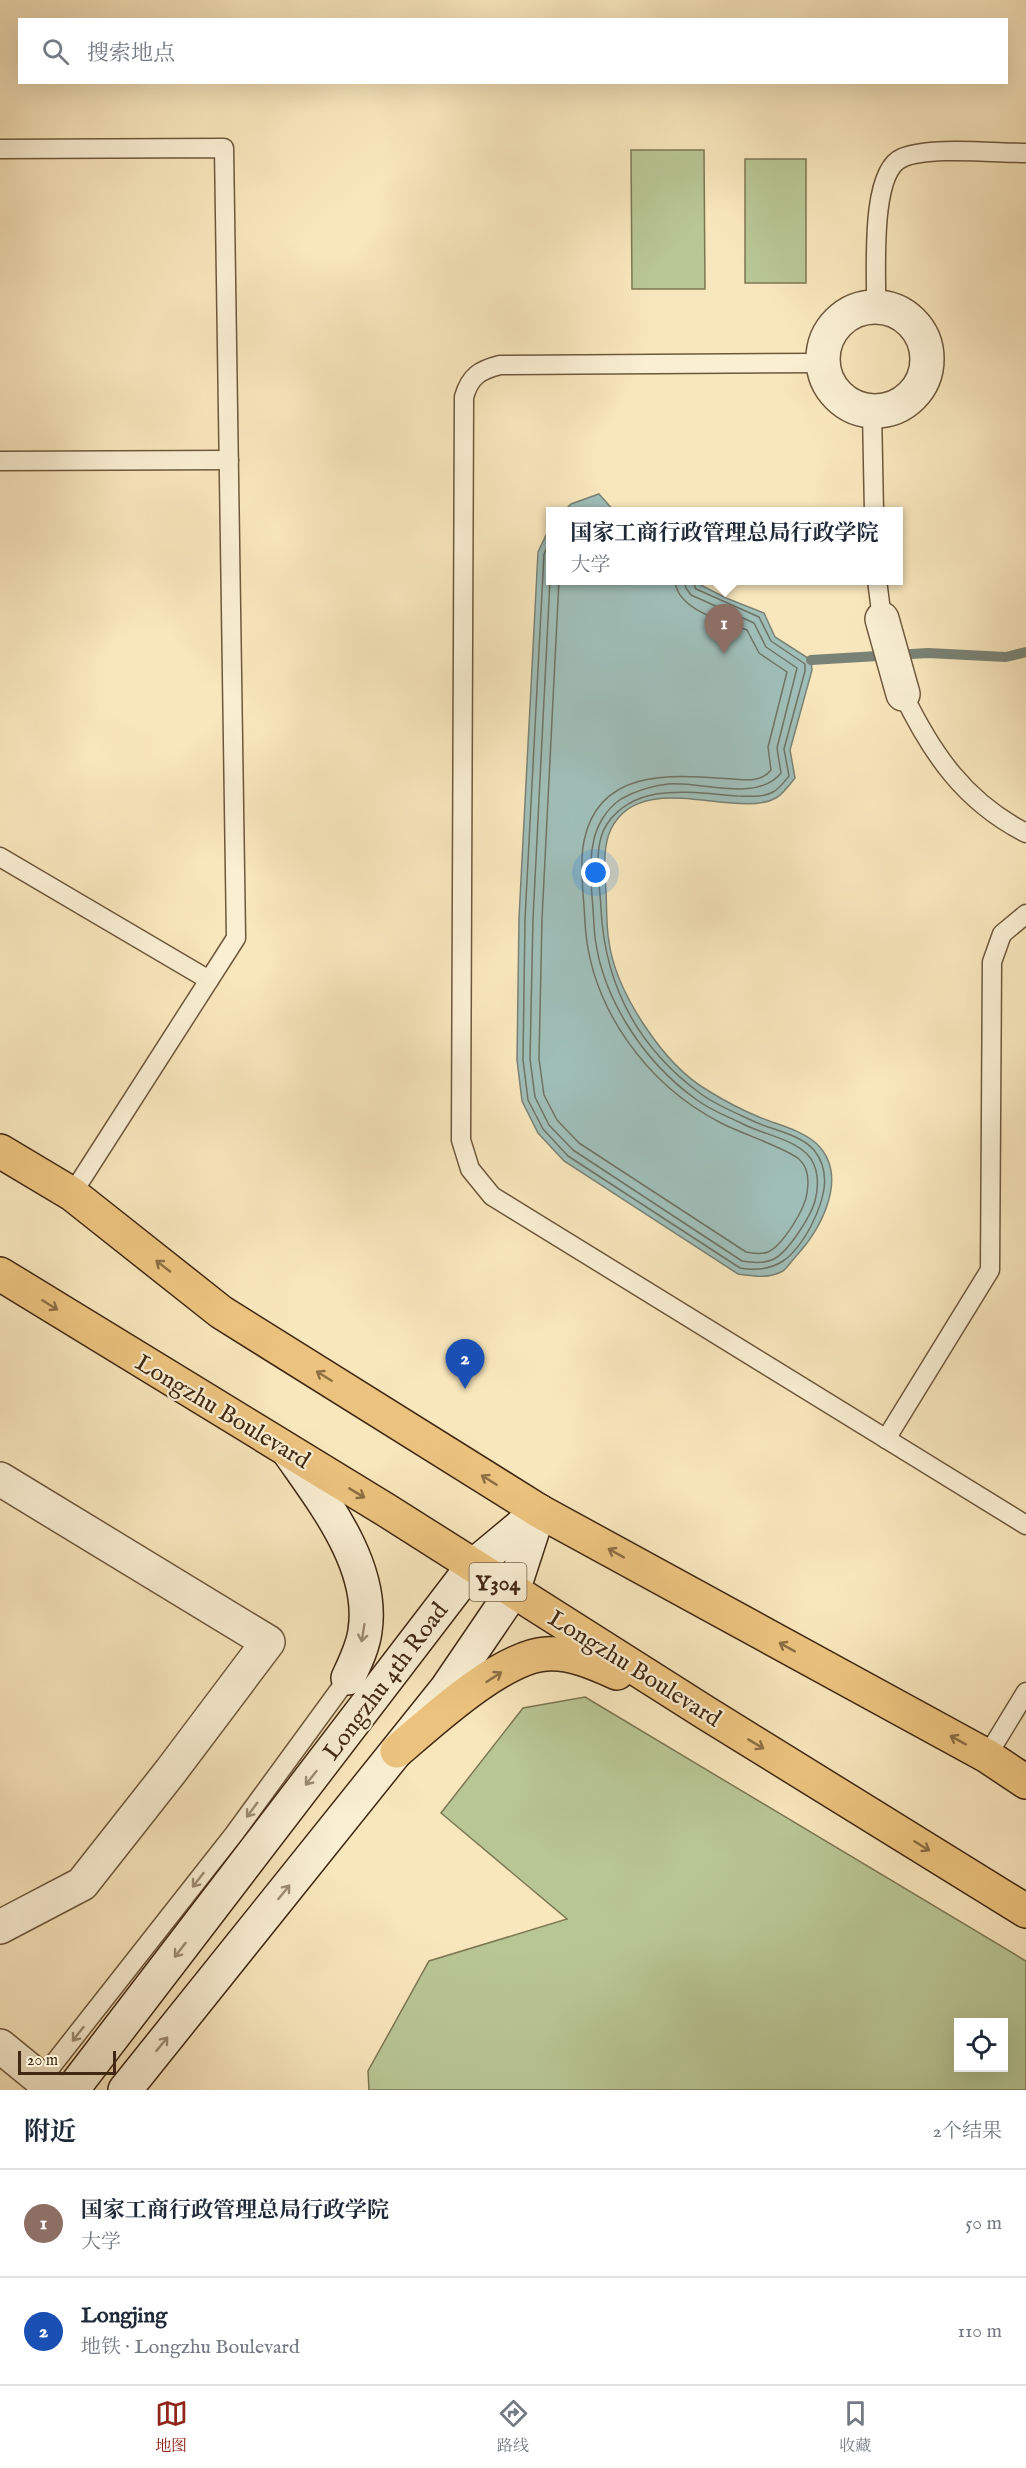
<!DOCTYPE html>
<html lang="zh">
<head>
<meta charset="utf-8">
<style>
	body { margin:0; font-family:"IM FELL English","Noto Serif SC",serif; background:#f6f6f7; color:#1f2937 }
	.controls { position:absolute; right:18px; bottom:18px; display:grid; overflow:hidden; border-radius:0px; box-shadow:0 6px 24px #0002 }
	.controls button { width:54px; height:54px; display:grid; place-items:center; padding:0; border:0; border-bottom:2px solid #e0e1e3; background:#fff; color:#1f2937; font:30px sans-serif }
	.scale { position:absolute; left:18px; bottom:15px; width:98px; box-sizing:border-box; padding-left:6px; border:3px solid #402812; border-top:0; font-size:16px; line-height:21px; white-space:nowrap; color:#402812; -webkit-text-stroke:4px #faefd3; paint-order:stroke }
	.you { position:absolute; left:596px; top:873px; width:21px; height:21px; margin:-15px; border:4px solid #fff; border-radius:50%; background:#1a73e8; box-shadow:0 0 0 9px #1a73e833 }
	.badge { display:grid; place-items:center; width:39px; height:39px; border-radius:50%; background:#8f2418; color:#fff; font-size:20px; font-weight:700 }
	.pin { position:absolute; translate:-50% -50px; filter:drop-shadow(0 2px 3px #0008) }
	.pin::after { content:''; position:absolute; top:32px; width:21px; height:18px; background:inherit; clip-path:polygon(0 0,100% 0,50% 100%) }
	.popup { position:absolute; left:546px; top:507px; width:357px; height:78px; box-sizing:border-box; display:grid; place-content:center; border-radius:0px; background:#fff; filter:drop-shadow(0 2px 4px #0005); font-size:20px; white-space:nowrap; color:#747a83 }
	.popup b { font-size:22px; color:#1f2937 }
	.popup::after { content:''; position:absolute; left:50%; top:100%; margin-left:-12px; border:12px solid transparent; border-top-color:#fff }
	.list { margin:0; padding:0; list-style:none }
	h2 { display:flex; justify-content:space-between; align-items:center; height:78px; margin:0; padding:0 24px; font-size:26px }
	h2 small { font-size:20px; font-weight:400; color:#747a83 }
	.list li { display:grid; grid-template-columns:39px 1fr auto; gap:18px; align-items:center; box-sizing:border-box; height:108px; padding:0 24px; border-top:2px solid #e0e1e3 }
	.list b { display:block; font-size:22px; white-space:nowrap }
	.list p { margin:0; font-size:20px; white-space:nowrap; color:#747a83 }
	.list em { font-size:20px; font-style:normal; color:#747a83 }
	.icon { flex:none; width:33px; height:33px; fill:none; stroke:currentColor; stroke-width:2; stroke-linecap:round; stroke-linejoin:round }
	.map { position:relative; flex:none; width:1026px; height:2090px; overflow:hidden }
	.search { position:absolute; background:#fff; box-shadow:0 6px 24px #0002; left:18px; right:18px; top:18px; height:66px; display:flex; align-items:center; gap:15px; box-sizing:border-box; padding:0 21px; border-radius:0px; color:#747a83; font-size:22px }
	.sheet { height:294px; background:#fff }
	nav { display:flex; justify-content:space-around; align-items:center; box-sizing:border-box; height:84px; border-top:2px solid #e0e1e3; background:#fff; font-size:16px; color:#747a83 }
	nav a { display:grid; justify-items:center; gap:3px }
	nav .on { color:#8f2418 }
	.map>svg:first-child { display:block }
</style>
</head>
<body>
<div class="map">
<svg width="1026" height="2090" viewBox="0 0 1026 2090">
	<rect width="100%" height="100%" fill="#f8e6bc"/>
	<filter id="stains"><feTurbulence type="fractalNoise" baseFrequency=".00333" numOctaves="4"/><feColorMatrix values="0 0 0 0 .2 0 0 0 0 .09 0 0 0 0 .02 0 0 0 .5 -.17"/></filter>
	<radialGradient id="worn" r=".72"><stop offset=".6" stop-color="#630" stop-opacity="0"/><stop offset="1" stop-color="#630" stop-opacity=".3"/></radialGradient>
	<!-- green -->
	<g fill="#b8c694" stroke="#7c7753" stroke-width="1.5" fill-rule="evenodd">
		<path d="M704 150 705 289H632L631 150Z"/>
		<rect x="745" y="159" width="61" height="124"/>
		<path d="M585 1697 1026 1961V2090H369L368 2071 429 1961 567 1919 441 1813 523 1708ZM1004 2022V2068H958V2022Z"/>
	</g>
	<!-- water -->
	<g fill="#9fbeb8" stroke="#798276" stroke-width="1.5">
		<path d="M599 494 614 511H564L571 504Z"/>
		<path d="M550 527V580L693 581 726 598 764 613 775 637 811 660 812 670 790 750 795 778C790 784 783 794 776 798 736 820 641 768 611 829 602 848 605 872 606 892 607 909 606 926 609 942 616 992 663 1064 707 1090 723 1100 742 1110 759 1117 778 1125 802 1130 817 1144 849 1176 822 1227 798 1254 793 1259 788 1267 783 1271 769 1279 753 1276 738 1274L564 1161 538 1133 522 1101 517 1060 519 918 538 552Z"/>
	</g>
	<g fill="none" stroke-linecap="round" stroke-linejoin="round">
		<!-- shore -->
		<g stroke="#707365" stroke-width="1.5">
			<path d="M550 541 544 554 525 919 523 1060 528 1100 543 1129 568 1156 740 1268C776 1274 794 1258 811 1226 823 1202 833 1174 814 1150 800 1134 772 1130 753 1121 736 1113 716 1105 701 1094 638 1048 605 985 601 909 600 884 592 846 607 824 637 781 693 793 737 796 748 796 763 798 773 792 779 789 785 781 789 776L784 749 805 671V664L771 641 759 617 696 589 692 580"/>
			<path d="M550 580 533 919 530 1059 535 1097 549 1125 573 1150 742 1261C753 1263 764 1264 774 1259 788 1252 811 1216 815 1201 819 1186 819 1166 807 1154 791 1138 761 1134 741 1123 727 1116 710 1110 697 1100 642 1061 598 993 594 926 593 899 588 870 593 844 596 826 606 809 621 799 637 790 650 786 668 784 702 781 757 803 781 773L777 748 797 668 766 647 754 623 691 595 686 588 684 580"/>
			<path d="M559 580 542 919 539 1059 544 1095 557 1120 579 1143 746 1252C753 1253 761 1255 768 1252 783 1245 805 1209 807 1193 809 1181 809 1168 799 1159 786 1148 740 1133 721 1123 647 1085 590 1008 585 923 584 896 579 867 584 841 599 766 676 775 733 779 747 780 762 782 771 770L768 747 787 672 759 653 747 630C724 621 676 610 675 580"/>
		</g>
		<!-- stream -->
		<path stroke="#798276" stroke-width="10" d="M811 660 928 653 1006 657 1026 652"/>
		<!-- lane casing -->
		<g stroke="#6e583c" stroke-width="21">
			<g id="lane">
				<path d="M0 149 224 148 236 938 72 1194"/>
				<path d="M876 306C877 274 869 172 902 158 928 146 995 153 1026 153"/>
				<path d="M822 363 500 365C480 370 470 376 464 397L461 1140 470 1169 492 1196 1026 1525"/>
				<path d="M872 411 874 512"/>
				<path d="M0 461 229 460"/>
				<path d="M877 580 882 619"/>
				<path d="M903 694C932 754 965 802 1026 833"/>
				<path d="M0 857 209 980"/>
				<path d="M886 1439 990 1270 992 962 1002 934 1026 914"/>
				<path d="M987 1756 1026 1692"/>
				<path d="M36 2086 234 1834 348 1678"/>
			</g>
		</g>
		<!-- street casing -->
		<g stroke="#6e583c" stroke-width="36">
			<g id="street">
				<circle cx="875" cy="359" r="52"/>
				<path d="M882 619 903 694"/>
				<path d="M0 1479 268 1642 171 1771 82 1884 0 1927"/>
				<path d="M0 2046 54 2090"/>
			</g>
		</g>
		<!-- secondary casing -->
		<g stroke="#402812" stroke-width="36">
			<g id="secondary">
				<path d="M289 1452C323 1501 375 1566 365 1631 363 1647 355 1663 348 1678"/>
				<path d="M72 2090 473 1566 539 1511"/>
				<path d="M125 2090 447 1688 513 1591 539 1511"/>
			</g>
		</g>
		<!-- primary casing -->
		<g stroke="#402812" stroke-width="36">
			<g id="primary">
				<path d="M0 1151 72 1194 221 1312 539 1511 987 1756 1026 1782"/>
				<path d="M0 1274 386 1510 706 1713 1026 1911"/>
				<path d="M397 1751C431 1722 501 1657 546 1654 570 1652 595 1663 617 1673"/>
			</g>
		</g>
		<!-- lane -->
		<use href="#lane" stroke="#faefd3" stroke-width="18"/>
		<!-- street -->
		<use href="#street" stroke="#faefd3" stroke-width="33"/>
		<!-- secondary -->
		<use href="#secondary" stroke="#faefd3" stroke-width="33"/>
		<!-- primary -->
		<use href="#primary" stroke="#ecc37e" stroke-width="33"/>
	</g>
	<!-- one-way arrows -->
	<defs><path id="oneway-shaft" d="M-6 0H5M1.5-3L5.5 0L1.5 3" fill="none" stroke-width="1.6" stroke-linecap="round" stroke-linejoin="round" transform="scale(1.5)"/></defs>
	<g stroke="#8d6e43">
		<use href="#oneway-shaft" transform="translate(163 1266) rotate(-142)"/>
		<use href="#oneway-shaft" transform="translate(50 1305) rotate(32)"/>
		<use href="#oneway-shaft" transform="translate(324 1376) rotate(-148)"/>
		<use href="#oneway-shaft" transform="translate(489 1480) rotate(-148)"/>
		<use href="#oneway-shaft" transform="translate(357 1493) rotate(31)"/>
		<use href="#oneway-shaft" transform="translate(616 1553) rotate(-151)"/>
		<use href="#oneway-shaft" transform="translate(787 1647) rotate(-151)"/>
		<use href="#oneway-shaft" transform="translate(494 1677) rotate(-33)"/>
		<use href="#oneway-shaft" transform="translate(958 1740) rotate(-151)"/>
		<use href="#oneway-shaft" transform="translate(756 1744) rotate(31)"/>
		<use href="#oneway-shaft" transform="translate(922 1846) rotate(32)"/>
	</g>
	<g stroke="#9d8c72">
		<use href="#oneway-shaft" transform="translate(363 1633) rotate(99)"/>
		<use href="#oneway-shaft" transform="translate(311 1778) rotate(128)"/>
		<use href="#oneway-shaft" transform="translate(252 1810) rotate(126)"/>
		<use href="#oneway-shaft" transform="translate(198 1880) rotate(128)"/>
		<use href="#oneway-shaft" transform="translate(284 1892) rotate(-51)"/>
		<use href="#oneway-shaft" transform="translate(180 1950) rotate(128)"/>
		<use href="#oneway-shaft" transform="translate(78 2034) rotate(128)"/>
		<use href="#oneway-shaft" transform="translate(162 2044) rotate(-51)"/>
	</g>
	<g text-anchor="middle" stroke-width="4.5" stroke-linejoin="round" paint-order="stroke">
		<!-- shield labels -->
		<rect fill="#faefd3" stroke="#78644c" stroke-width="1.5" x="469.5" y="1563" width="57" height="38" rx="4.5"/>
		<g font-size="22" font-weight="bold" fill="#402812">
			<text x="498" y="1590">Y304</text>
		</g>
		<!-- street labels -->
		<g font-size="24" fill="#402812" stroke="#faefd3">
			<text transform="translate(223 1411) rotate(31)" y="8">Longzhu Boulevard</text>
			<text transform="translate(635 1668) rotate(32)" y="8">Longzhu Boulevard</text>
			<text transform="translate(385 1681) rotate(-53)" y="8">Longzhu 4th Road</text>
		</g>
	</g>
	<rect width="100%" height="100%" filter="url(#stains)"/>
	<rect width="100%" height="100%" fill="url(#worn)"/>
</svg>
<div class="controls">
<button><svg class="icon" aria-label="locate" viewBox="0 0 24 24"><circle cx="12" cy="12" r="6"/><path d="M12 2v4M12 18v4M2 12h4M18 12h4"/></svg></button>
</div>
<div class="scale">20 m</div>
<div class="you"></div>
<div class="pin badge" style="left:724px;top:654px;background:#8d6e63">1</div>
<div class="popup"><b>国家工商行政管理总局行政学院</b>大学</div>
<div class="pin badge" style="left:465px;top:1389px;background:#1a4fb4">2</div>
<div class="search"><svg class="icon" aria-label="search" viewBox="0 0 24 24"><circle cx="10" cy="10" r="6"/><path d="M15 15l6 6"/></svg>搜索地点</div>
</div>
<section class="sheet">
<h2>附近<small>2个结果</small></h2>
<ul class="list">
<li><span class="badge" style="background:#8d6e63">1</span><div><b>国家工商行政管理总局行政学院</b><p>大学</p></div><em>50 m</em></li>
<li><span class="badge" style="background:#1a4fb4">2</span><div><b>Longjing</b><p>地铁 · Longzhu Boulevard</p></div><em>110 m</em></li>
</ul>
</section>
<nav>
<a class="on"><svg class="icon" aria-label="map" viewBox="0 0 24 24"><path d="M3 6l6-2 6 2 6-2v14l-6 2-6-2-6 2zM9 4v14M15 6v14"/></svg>地图</a>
<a><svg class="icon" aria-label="directions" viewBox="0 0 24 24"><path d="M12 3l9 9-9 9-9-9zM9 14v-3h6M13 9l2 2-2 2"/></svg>路线</a>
<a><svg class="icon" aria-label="saved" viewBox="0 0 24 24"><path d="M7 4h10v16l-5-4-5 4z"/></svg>收藏</a>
</nav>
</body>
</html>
